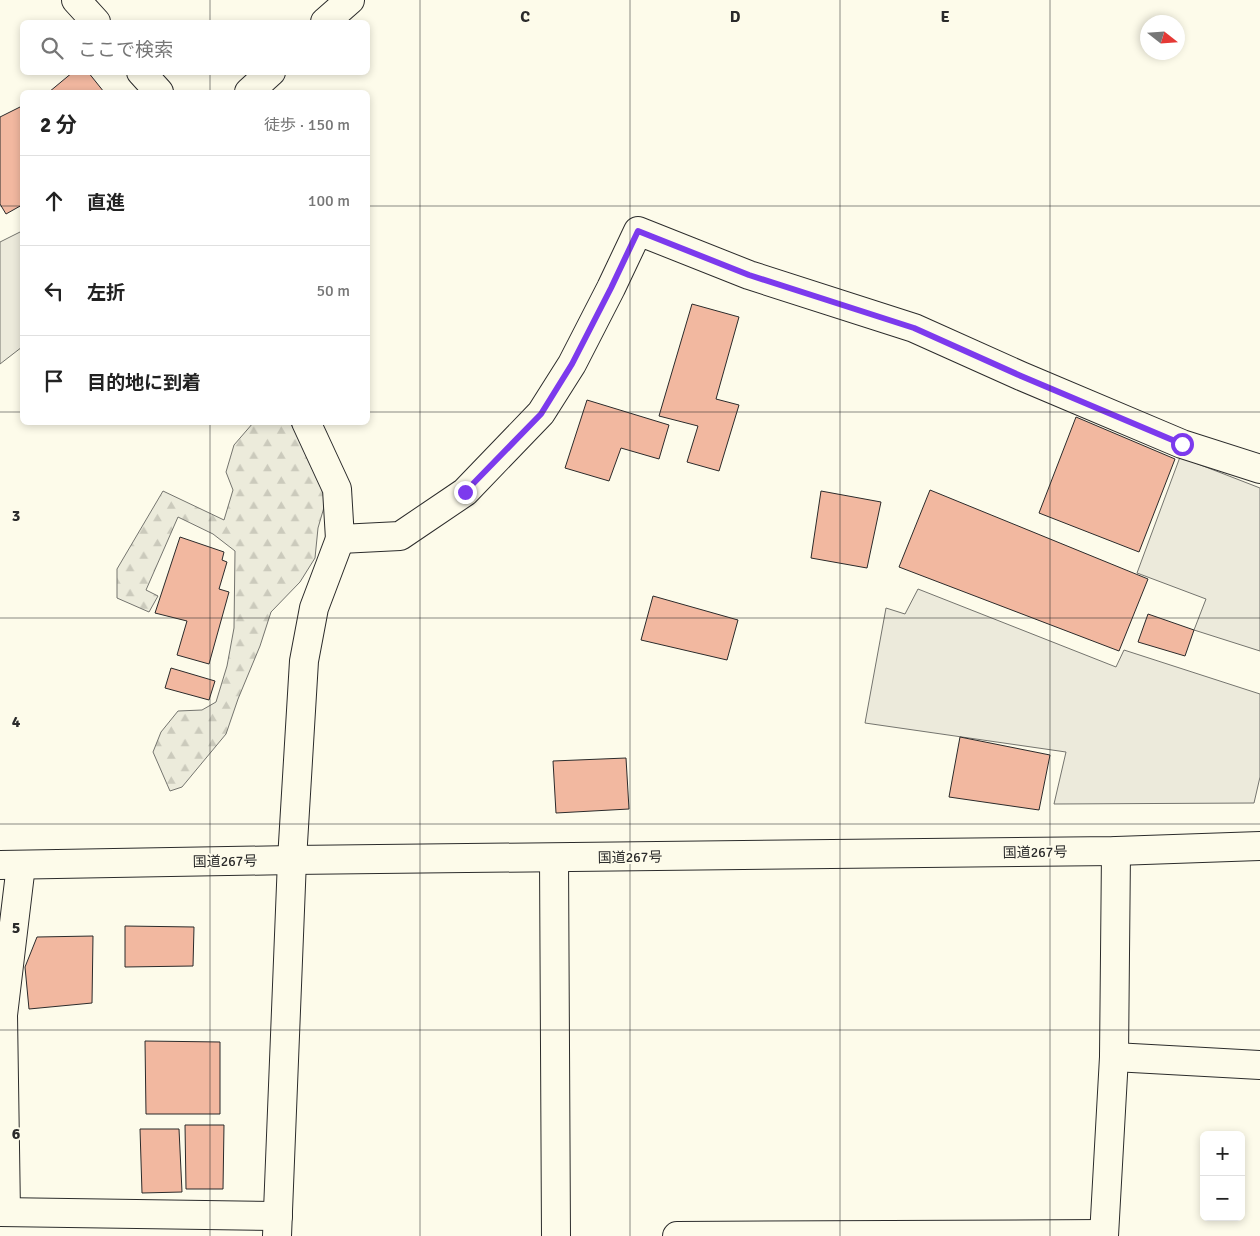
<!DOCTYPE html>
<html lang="ja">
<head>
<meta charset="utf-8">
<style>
	body { margin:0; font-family:Signika,"Noto Sans JP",sans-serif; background:#f2f2f2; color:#222 }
	.controls { position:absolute; right:15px; bottom:15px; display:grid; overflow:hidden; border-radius:8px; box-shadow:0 2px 8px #0003 }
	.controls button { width:45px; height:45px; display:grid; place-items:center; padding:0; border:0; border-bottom:1px solid #e0e0e0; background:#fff; color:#222; font:25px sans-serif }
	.compass { position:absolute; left:1140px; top:15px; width:45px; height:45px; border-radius:50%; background:#fff; box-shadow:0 2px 8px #0003; rotate:107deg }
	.stop { position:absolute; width:15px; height:15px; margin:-11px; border:4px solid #7c3aed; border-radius:50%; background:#fff }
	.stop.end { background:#7c3aed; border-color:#fff; box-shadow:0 1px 5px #0008 }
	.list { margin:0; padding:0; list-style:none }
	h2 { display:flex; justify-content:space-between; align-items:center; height:65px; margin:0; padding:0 20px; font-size:21px }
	h2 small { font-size:16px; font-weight:400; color:#767676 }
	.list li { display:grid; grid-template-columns:32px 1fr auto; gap:15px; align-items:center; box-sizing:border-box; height:90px; padding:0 20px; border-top:1px solid #e0e0e0 }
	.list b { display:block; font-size:19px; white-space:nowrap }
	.list em { font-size:16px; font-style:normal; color:#767676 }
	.icon { flex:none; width:28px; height:28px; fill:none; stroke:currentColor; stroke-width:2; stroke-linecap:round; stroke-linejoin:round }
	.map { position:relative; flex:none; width:1260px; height:1236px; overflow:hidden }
	.search { position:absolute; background:#fff; box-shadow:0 2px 8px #0003; left:20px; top:20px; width:350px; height:55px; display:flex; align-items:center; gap:12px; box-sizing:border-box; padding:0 18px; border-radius:8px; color:#767676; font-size:19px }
	.panel { position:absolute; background:#fff; box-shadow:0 2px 8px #0003; left:20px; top:90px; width:350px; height:335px; border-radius:8px }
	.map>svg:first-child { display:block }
</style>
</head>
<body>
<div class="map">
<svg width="1260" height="1236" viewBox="0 0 1260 1236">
	<defs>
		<pattern id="forest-firs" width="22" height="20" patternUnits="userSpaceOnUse" patternTransform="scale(1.25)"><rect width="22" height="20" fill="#ecebdb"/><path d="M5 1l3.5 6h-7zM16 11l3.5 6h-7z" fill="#cbcabc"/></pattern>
	</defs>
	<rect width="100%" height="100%" fill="#fdfbea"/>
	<!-- forest -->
	<path fill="url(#forest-firs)" stroke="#74746e" d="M253 423H290L304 445 327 497 318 528 315 558 300 582 271 612 260 646 238 699 226 734 182 787 170 791 153 752 161 732 178 711 202 710 216 702 227 666 234 628 235 551 213 534 178 517 146 590 158 596 149 612 117 598V569L163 491 224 520 233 490 226 472 234 445Z"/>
	<!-- parking -->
	<g fill="#eceadb" stroke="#74746e">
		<path d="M22 231V347L0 364V242Z"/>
		<path d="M1180 457 1260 488V651L1194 630 1206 599 1137 573Z"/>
		<path d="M918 589 1116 667 1124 650 1260 694V777L1254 803 1054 804 1066 752 865 723 886 608 905 614Z"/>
	</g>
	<!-- building -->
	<g fill="#f2b8a0" stroke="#2b2b2b">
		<path d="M73 72H88L104 92H49Z"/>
		<path d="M22 106V205L6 214 0 204V117Z"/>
		<path d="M692 304 739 317 716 399 739 405 719 471 687 462 698 426 659 416Z"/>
		<path d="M587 400 669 425 659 459 621 448 609 481 565 468Z"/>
		<path d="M1076 417 1175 459 1139 552 1039 513Z"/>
		<path d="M930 490 1148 579 1119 651 899 567Z"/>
		<path d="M821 491 881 502 867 568 811 558Z"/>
		<path d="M180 537 224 552 222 560 227 562 219 589 229 592 209 664 177 655 187 621 155 613Z"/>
		<path d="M653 596 738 620 727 660 641 640Z"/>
		<path d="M1148 614 1194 630 1185 656 1138 642Z"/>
		<path d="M171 668 215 681 209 700 165 688Z"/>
		<path d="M960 737 1050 755 1039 810 949 797Z"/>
		<path d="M626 758 629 809 556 813 553 761Z"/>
		<path d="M125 926 194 927 193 966 125 967Z"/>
		<path d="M93 936 92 1003 29 1009 25 967 37 937Z"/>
		<path d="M145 1041 220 1042V1114H146Z"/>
		<path d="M185 1125H224L223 1189H186Z"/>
		<path d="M140 1129H179L182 1192 142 1193Z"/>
	</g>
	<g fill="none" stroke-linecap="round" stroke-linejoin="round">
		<!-- minor casing -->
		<g stroke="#2b2b2b" stroke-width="30">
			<g id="minor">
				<path d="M76 0 96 22"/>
				<path d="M325 22 350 0"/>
				<path d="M141 72 159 92"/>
				<path d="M249 92 271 72"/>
				<path d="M306 422 337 489 340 539 400 536 465 492 541 413 572 364 611 288 638 231 749 275 914 328 1021 376 1182 444 1260 469"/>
				<path d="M554 858 556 1236"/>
				<path d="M292 860 304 661 314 608 340 539"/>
				<path d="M1114 1057 1260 1065"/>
				<path d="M0 1212 278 1216"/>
				<path d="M6 1212 3 1015 21 865"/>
				<path d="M677 1236 1104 1234"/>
				<path d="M1104 1236 1114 1057 1116 851"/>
			</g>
		</g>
		<!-- tertiary casing -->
		<g stroke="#2b2b2b" stroke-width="30">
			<path id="tertiary" d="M277 1236 292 860"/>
		</g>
		<!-- trunk casing -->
		<g stroke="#2b2b2b" stroke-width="30">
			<path id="trunk" d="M0 865 292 860 1116 851 1260 846"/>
		</g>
		<!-- minor -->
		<use href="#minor" stroke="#fdfbea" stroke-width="28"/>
		<!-- tertiary -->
		<use href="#tertiary" stroke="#fdfbea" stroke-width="28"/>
		<!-- trunk -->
		<use href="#trunk" stroke="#fdfbea" stroke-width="28"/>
	</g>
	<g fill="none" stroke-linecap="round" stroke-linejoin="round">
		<!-- route -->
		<path stroke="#7c3aed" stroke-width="6" d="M465 492 541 414 572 364 611 288 638 231 749 275 914 328 1021 376 1182 444"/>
	</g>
	<!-- grid -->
	<path fill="none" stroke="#2b2b2b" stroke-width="1" stroke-opacity="0.55" d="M210 0V22M420 0V1236M630 0V1236M840 0V1236M1050 0V1236M210 72V92M0 206H22M368 206H1260M0 412H22M368 412H1260M210 422V1236M0 618H1260M0 824H1260M0 1030H1260"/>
	<g text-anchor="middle" stroke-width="4" stroke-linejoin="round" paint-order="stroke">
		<!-- street labels -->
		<g font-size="14" fill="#2b2b2b" stroke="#fdfbea">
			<text transform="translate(1035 852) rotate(-1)" y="5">国道267号</text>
			<text transform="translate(630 857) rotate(-1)" y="5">国道267号</text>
			<text transform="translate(225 861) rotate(-1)" y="5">国道267号</text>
		</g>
	</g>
	<g font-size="16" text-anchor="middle" font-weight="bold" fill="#2b2b2b" stroke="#fdfbea" stroke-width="4" stroke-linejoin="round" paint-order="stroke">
		<text x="525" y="22">C</text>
		<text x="735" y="22">D</text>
		<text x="945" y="22">E</text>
		<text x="16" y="521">3</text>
		<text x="16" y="727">4</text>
		<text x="16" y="933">5</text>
		<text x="16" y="1139">6</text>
	</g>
</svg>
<div class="controls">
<button>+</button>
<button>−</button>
</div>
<svg class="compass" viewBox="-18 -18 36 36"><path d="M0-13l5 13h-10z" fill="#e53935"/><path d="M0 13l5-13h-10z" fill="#767676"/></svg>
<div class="stop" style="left:1182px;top:444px"></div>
<div class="stop end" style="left:465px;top:492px"></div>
<div class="search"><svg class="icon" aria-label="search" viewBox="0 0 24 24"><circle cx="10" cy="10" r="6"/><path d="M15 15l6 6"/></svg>ここで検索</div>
<section class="panel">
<h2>2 分<small>徒歩 · 150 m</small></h2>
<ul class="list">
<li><svg class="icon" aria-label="ahead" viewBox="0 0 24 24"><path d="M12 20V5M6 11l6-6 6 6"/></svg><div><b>直進</b></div><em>100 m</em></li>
<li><svg class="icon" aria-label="left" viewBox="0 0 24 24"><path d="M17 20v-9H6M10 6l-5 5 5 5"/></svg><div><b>左折</b></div><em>50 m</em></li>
<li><svg class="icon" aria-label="arrive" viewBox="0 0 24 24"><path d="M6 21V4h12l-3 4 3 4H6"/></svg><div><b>目的地に到着</b></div></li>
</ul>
</section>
</div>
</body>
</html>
